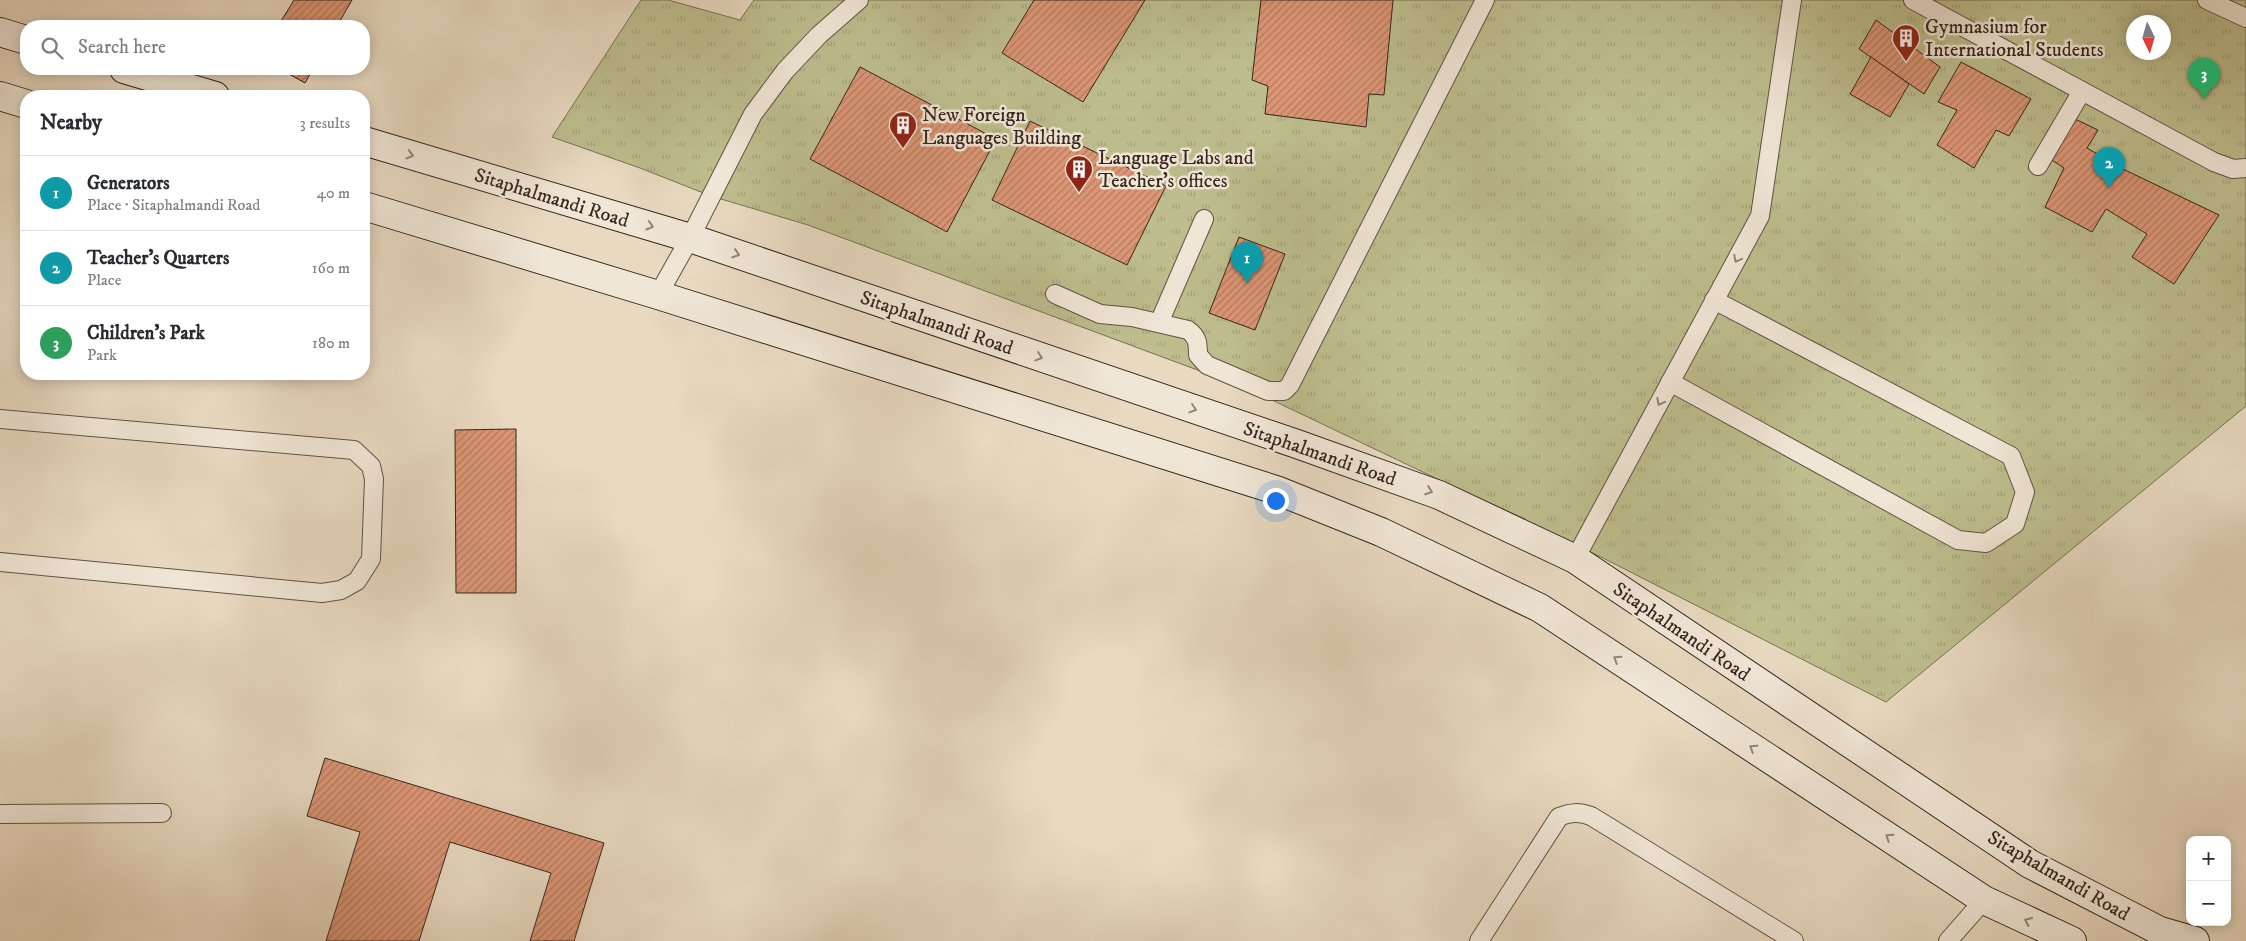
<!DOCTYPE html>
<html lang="en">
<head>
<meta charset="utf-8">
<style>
	body { margin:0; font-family:"IM FELL DW Pica",serif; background:#f7f7f7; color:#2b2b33 }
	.controls { position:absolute; right:15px; bottom:15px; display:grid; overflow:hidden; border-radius:10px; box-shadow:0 2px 12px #0003 }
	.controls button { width:45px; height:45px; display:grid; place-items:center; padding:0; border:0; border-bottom:1px solid #e1e1e2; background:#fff; color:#2b2b33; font:25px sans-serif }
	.compass { position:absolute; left:2126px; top:15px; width:45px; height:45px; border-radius:50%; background:#fff; box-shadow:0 2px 12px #0003; rotate:175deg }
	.you { position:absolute; left:1275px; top:500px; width:18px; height:18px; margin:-12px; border:4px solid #fff; border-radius:50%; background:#1a73e8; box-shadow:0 0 0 8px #1a73e833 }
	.badge { display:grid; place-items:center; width:32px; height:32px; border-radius:50%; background:#db2777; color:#fff; font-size:16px; font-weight:700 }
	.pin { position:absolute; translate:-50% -41px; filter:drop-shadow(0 1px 2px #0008) }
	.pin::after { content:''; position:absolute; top:26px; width:18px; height:15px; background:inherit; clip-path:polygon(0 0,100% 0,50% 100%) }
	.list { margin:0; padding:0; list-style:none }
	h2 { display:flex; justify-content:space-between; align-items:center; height:65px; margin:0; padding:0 20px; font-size:21px }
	h2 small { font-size:16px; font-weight:400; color:#7c7c81 }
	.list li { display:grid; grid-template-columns:32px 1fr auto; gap:15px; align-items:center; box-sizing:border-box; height:75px; padding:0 20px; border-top:1px solid #e1e1e2 }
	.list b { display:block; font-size:19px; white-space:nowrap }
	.list p { margin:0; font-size:16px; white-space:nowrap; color:#7c7c81 }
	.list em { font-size:16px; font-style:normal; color:#7c7c81 }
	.icon { flex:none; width:28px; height:28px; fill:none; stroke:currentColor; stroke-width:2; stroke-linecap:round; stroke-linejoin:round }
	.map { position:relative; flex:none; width:2246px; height:941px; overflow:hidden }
	.search { position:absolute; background:#fff; box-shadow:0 2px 12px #0003; left:20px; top:20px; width:350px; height:55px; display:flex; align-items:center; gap:12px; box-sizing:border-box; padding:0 18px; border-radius:20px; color:#7c7c81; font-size:19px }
	.panel { position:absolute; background:#fff; box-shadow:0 2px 12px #0003; left:20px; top:90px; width:350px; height:290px; border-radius:20px }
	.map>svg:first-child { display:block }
</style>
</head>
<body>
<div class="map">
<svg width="2246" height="941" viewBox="0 0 2246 941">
	<defs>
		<pattern id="park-tufts" width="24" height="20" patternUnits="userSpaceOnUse" patternTransform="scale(1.25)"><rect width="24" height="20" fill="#bdbd8d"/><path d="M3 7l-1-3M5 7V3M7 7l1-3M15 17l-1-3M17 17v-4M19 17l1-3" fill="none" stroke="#a3a279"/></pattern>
		<pattern id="building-hatch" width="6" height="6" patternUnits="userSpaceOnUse" patternTransform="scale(1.25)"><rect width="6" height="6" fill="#dc9675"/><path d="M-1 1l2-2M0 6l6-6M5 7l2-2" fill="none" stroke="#b37a5f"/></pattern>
	</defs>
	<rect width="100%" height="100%" fill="#e8d9c0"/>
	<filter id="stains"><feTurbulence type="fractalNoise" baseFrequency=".004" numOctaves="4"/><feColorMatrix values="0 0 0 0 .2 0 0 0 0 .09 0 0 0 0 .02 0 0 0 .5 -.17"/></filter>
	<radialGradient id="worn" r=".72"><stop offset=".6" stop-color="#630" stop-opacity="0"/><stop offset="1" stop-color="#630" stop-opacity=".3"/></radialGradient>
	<!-- park -->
	<path fill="url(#park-tufts)" stroke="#797155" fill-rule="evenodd" d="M641 0H668L740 20 754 0H2246V406L1886 702 1603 558 1251 390 808 225 711 196 640 168 552 137ZM2134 22H2164V52H2134Z"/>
	<!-- building -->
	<g fill="url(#building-hatch)" stroke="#35251d">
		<path d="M294 0H352L337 26H278Z"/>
		<path d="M1034 0H1145L1083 102 1002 53Z"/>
		<path d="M1261 0H1393L1384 95 1369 94 1366 127 1265 114 1268 86 1252 80Z"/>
		<path d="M1876 20 1940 67 1924 94 1859 49Z"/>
		<path d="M1871 57 1909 84 1890 117 1850 94Z"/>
		<path d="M1961 62 2031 99 2009 136 1996 130 1974 168 1937 145 1957 110 1938 102Z"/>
		<path d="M860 67 996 139 947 232 810 159Z"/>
		<path d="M280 69H313L305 83Z"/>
		<path d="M2073 118 2098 130 2087 148 2125 170 2219 215 2174 284 2132 257 2147 234 2106 209 2092 232 2045 207 2064 168 2049 158Z"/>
		<path d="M1030 121 1166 186 1127 265 992 200Z"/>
		<path d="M1239 237 1285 254 1255 330 1209 313Z"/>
		<path d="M516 429V593H456L455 430Z"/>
		<path d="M325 758 604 843 574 941H530L551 873 450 842 419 941H326L360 832 307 816Z"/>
	</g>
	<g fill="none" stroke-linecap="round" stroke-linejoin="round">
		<!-- lane casing -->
		<g stroke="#625246" stroke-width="20">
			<g id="lane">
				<path d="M1913 0 2214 162 2233 169 2246 168"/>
				<path d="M2207 0 2246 18"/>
				<path d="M2038 166 2082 91"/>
				<path d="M1055 294 1100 314 1132 317 1188 330C1198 337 1198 344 1198 355L1207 365 1268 391H1284L1290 385 1485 0"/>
				<path d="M658 295 690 238 753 114 785 71 819 35 859 0"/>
				<path d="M1159 323 1204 219"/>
				<path d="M1670 382 1958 540 1986 543 2015 524 2025 492 2011 456 1714 300"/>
				<path d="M0 419 354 450 371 466 374 479 371 559 357 581 341 590 322 593 0 562"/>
				<path d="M1575 559 1760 216 1792 0"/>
				<path d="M0 814 162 813"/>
				<path d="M1479 941 1559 817C1571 812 1579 812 1591 816L1794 941"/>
				<path d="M1948 941 1984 900"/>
			</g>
		</g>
		<!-- secondary casing -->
		<g stroke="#35251d" stroke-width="30">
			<g id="secondary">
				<path d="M0 32 26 40"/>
				<path d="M124 69 215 96"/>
				<path d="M0 96 26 104"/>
				<path d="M364 141 690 238 1297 444 1439 495 1575 559 2030 864 2160 931 2195 941"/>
				<path d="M364 206 658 295 1276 490 1381 532 1540 608 1984 900 2072 941"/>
			</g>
		</g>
		<!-- lane -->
		<use href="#lane" stroke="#f0e6d6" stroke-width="18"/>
		<!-- secondary -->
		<use href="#secondary" stroke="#f0e6d6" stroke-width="28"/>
	</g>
	<!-- one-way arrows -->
	<defs><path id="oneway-chevron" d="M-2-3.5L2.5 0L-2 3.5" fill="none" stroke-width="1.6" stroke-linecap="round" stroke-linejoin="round" transform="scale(1.25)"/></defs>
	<g stroke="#92867a">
		<use href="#oneway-chevron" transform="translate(410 155) rotate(17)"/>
		<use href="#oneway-chevron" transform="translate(650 226) rotate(17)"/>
		<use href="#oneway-chevron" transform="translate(736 254) rotate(19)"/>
		<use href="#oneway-chevron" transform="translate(1737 259) rotate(118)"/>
		<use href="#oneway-chevron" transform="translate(1039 357) rotate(19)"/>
		<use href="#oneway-chevron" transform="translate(1660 402) rotate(118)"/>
		<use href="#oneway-chevron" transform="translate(1193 409) rotate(19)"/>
		<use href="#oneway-chevron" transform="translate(1429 491) rotate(20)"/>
		<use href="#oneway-chevron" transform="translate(1617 659) rotate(-147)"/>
		<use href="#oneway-chevron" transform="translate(1753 748) rotate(-147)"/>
		<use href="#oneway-chevron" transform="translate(1889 837) rotate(-147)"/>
		<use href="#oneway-chevron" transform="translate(2028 921) rotate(-155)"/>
	</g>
	<!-- icons -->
	<defs>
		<g id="building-pin" transform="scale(1.4375)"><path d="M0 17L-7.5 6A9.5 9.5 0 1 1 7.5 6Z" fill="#8f2418" stroke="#f0e6d6"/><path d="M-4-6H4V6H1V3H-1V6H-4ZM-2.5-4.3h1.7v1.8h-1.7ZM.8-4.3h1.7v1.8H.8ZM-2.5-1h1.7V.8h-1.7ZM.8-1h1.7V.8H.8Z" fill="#fff"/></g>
	</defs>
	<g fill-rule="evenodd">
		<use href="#building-pin" x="1906" y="38"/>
		<use href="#building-pin" x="903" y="125"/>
		<use href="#building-pin" x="1079" y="169"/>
	</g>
	<g text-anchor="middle" stroke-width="5" stroke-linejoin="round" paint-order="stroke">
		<!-- poi labels -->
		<g font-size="20" fill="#35251d" stroke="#f0e6d6" text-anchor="start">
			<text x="1925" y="33">Gymnasium for<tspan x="1925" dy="23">International Students</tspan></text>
			<text x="922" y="121">New Foreign<tspan x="922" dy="23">Languages Building</tspan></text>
			<text x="1098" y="164">Language Labs and<tspan x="1098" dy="23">Teacher's offices</tspan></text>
		</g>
		<!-- street labels -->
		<g font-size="20" fill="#35251d" stroke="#f0e6d6">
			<text transform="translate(552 197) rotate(17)" y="7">Sitaphalmandi Road</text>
			<text transform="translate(937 322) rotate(19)" y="7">Sitaphalmandi Road</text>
			<text transform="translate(1320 453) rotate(19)" y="7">Sitaphalmandi Road</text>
			<text transform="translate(1682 631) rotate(34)" y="7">Sitaphalmandi Road</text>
			<text transform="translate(2059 875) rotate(30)" y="7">Sitaphalmandi Road</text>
		</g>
	</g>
	<rect width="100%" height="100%" filter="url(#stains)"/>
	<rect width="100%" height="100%" fill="url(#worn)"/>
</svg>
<div class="controls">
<button>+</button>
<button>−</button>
</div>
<svg class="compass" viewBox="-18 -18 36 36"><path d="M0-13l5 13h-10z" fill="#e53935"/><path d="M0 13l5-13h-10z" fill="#7c7c81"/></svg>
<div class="you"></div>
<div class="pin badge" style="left:1247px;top:283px;background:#0f9aa8">1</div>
<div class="pin badge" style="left:2109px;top:188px;background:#0f9aa8">2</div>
<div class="pin badge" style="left:2204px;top:99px;background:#2e9e5b">3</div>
<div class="search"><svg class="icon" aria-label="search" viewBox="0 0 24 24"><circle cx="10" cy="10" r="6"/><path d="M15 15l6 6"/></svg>Search here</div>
<section class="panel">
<h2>Nearby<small>3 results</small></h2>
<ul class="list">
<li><span class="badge" style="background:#0f9aa8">1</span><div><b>Generators</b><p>Place · Sitaphalmandi Road</p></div><em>40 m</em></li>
<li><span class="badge" style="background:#0f9aa8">2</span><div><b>Teacher's Quarters</b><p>Place</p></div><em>160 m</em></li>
<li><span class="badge" style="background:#2e9e5b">3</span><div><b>Children's Park</b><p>Park</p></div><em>180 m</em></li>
</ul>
</section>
</div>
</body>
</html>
